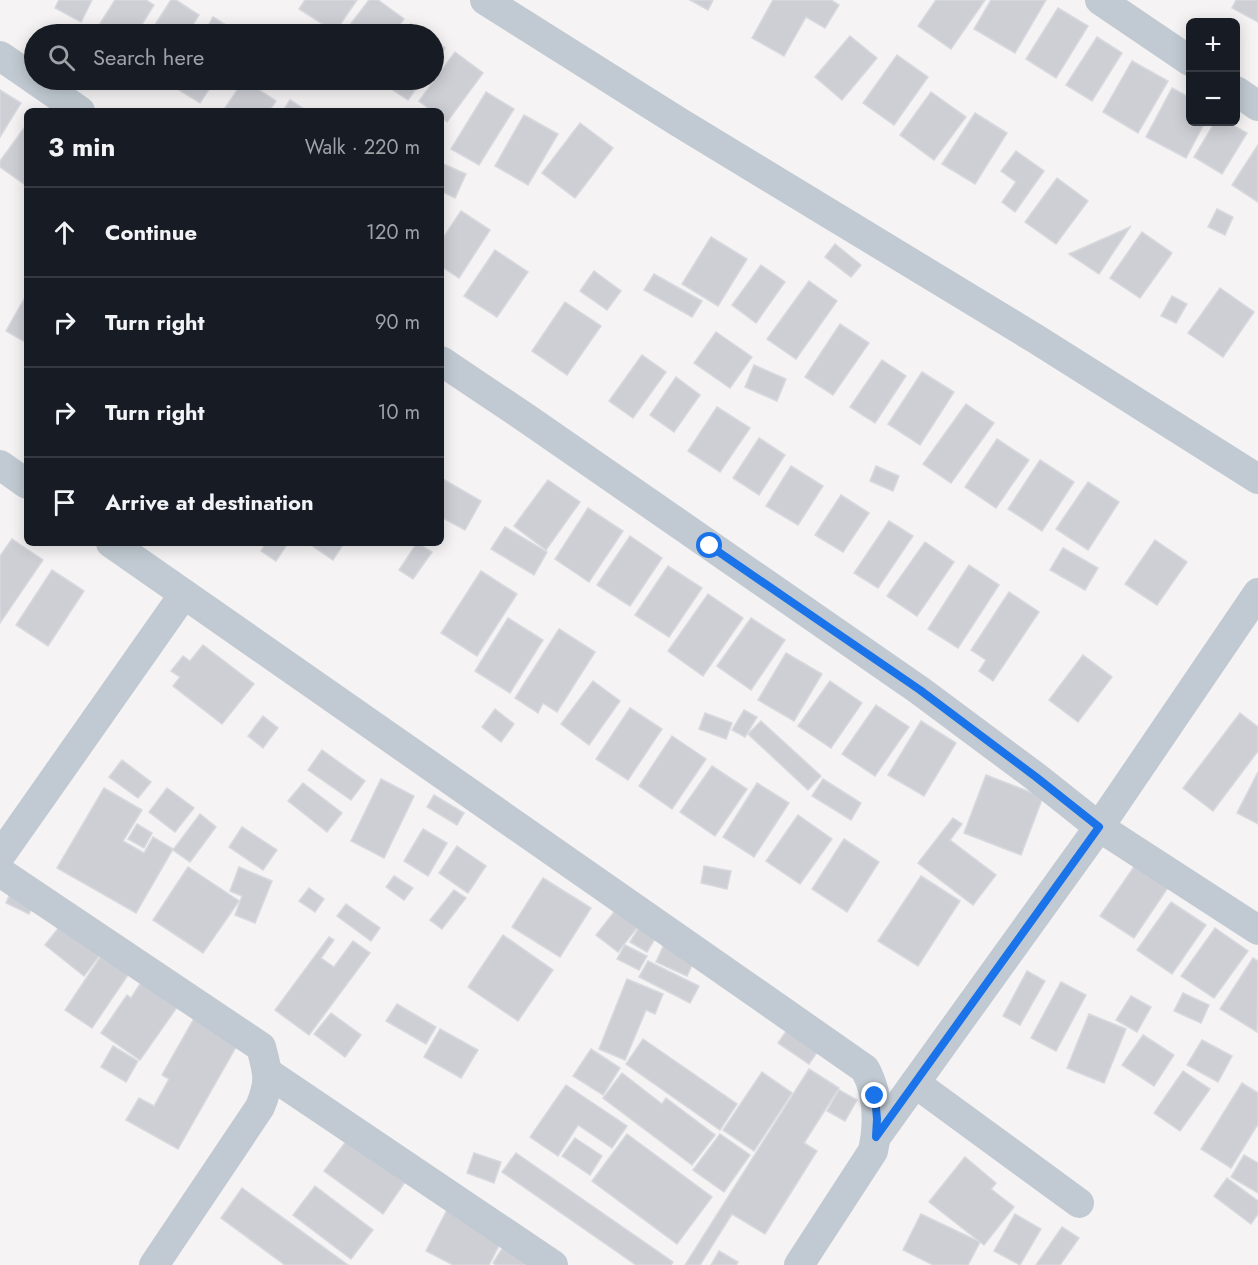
<!DOCTYPE html>
<html lang="en">
<head>
<meta charset="utf-8">
<style>
	body { margin:0; font-family:Jost,sans-serif; background:#20242c; color:#f1f3f6 }
	.controls { position:absolute; right:18px; top:18px; display:grid; overflow:hidden; border-radius:9px; box-shadow:0 3px 15px #0003 }
	.controls button { width:54px; height:54px; display:grid; place-items:center; padding:0; border:0; border-bottom:2px solid #363941; background:#171b24; color:#f1f3f6; font:30px sans-serif }
	.stop { position:absolute; width:18px; height:18px; margin:-14px; border:4px solid #1a73e8; border-radius:50%; background:#fff }
	.stop.end { background:#1a73e8; border-color:#fff; box-shadow:0 2px 6px #0008 }
	.list { margin:0; padding:0; list-style:none }
	h2 { display:flex; justify-content:space-between; align-items:center; height:78px; margin:0; padding:0 24px; font-size:26px }
	h2 small { font-size:20px; font-weight:400; color:#9ea1a6 }
	.list li { display:grid; grid-template-columns:39px 1fr auto; gap:18px; align-items:center; box-sizing:border-box; height:90px; padding:0 24px; border-top:2px solid #363941 }
	.list b { display:block; font-size:22px; white-space:nowrap }
	.list em { font-size:20px; font-style:normal; color:#9ea1a6 }
	.icon { flex:none; width:33px; height:33px; fill:none; stroke:currentColor; stroke-width:2; stroke-linecap:round; stroke-linejoin:round }
	.map { position:relative; flex:none; width:1258px; height:1265px; overflow:hidden }
	.search { position:absolute; background:#171b24; box-shadow:0 3px 15px #0003; left:24px; top:24px; width:420px; height:66px; display:flex; align-items:center; gap:15px; box-sizing:border-box; padding:0 21px; border-radius:33px; color:#9ea1a6; font-size:22px }
	.panel { position:absolute; background:#171b24; box-shadow:0 3px 15px #0003; left:24px; top:108px; width:420px; height:438px; border-radius:9px }
	.map>svg:first-child { display:block }
</style>
</head>
<body>
<div class="map">
<svg width="1258" height="1265" viewBox="0 0 1258 1265">
	<rect width="100%" height="100%" fill="#f5f3f3"/>
	<!-- building -->
	<g fill="#cdcfd5" stroke="#d7d9de" stroke-width="1.5">
		<path d="M59 0H92L81 22 55 8Z"/>
		<path d="M115 0H146L154 5 136 34 94 33Z"/>
		<path d="M171 0H176L199 15 187 34H149Z"/>
		<path d="M305 0H357L335 32 299 9Z"/>
		<path d="M369 0H378L404 19 393 34H343Z"/>
		<path d="M690 0H713L708 10Z"/>
		<path d="M773 0H831L839 5 825 28 806 17 784 56 752 38Z"/>
		<path d="M936 0H985L951 49 918 26Z"/>
		<path d="M991 0H1046L1015 53 974 29Z"/>
		<path d="M1236 0H1258V22L1232 8Z"/>
		<path d="M1058 8 1088 26 1056 78 1026 59Z"/>
		<path d="M213 17 240 34 204 33Z"/>
		<path d="M411 24 426 34H403Z"/>
		<path d="M850 36 877 58 842 100 815 77Z"/>
		<path d="M1097 37 1122 53 1092 101 1066 85Z"/>
		<path d="M434 40 445 48 434 64Z"/>
		<path d="M455 52 483 73 447 122 441 117V111H432L419 101Z"/>
		<path d="M897 55 928 77 894 125 863 103Z"/>
		<path d="M1132 61 1168 81 1138 133 1103 112Z"/>
		<path d="M181 80H215L200 103 176 88Z"/>
		<path d="M244 80 276 101 269 111H223Z"/>
		<path d="M378 80H422L408 100Z"/>
		<path d="M1172 88 1190 98V122H1205L1186 158 1146 137Z"/>
		<path d="M0 90 21 103 0 137Z"/>
		<path d="M486 92 514 109 479 165 451 149Z"/>
		<path d="M931 92 966 117 934 160 900 135Z"/>
		<path d="M290 100 307 111H283Z"/>
		<path d="M975 113 1007 133 975 184 942 164Z"/>
		<path d="M524 115 558 134 528 185 495 166Z"/>
		<path d="M1215 122H1227L1247 133 1222 174 1194 157Z"/>
		<path d="M580 123 613 148 575 198 542 173Z"/>
		<path d="M27 124V186L0 167V161Z"/>
		<path d="M1258 145V202L1232 185Z"/>
		<path d="M1016 151 1044 171 1015 212 1002 202 1016 182 1001 171Z"/>
		<path d="M441 163 466 174 455 198 441 191Z"/>
		<path d="M1057 178 1088 201 1056 244 1025 222Z"/>
		<path d="M1217 209 1233 217 1225 235 1208 227Z"/>
		<path d="M461 211 490 230 459 278 441 266V241Z"/>
		<path d="M1130 227 1099 274 1069 254Z"/>
		<path d="M1142 232 1172 253 1140 298 1110 278Z"/>
		<path d="M711 237 747 259 718 306 682 284Z"/>
		<path d="M835 244 861 265 851 277 825 257Z"/>
		<path d="M495 250 528 272 497 317 464 296Z"/>
		<path d="M761 265 785 282 756 323 732 305Z"/>
		<path d="M594 271 621 291 607 310 580 291Z"/>
		<path d="M654 274 702 301 692 317 644 290Z"/>
		<path d="M809 281 837 301 796 359 767 339Z"/>
		<path d="M1220 288 1254 312 1223 357 1188 333Z"/>
		<path d="M27 294V343L6 331Z"/>
		<path d="M1172 296 1187 304 1176 323 1161 316Z"/>
		<path d="M565 302 601 326 567 375 532 351Z"/>
		<path d="M840 324 869 343 833 395 805 377Z"/>
		<path d="M716 332 752 357 730 388 694 363Z"/>
		<path d="M642 355 666 372 633 418 609 401Z"/>
		<path d="M882 360 906 376 875 423 850 407Z"/>
		<path d="M754 365 786 379 777 401 745 387Z"/>
		<path d="M922 372 954 392 920 445 888 424Z"/>
		<path d="M676 377 700 395 674 432 650 415Z"/>
		<path d="M966 404 994 423 951 483 923 464Z"/>
		<path d="M717 407 750 428 720 472 688 451Z"/>
		<path d="M759 438 785 455 759 495 733 478Z"/>
		<path d="M997 439 1029 460 996 508 965 487Z"/>
		<path d="M1040 460 1074 482 1042 531 1008 509Z"/>
		<path d="M791 466 823 486 798 525 766 506Z"/>
		<path d="M876 466 899 476 893 491 870 481Z"/>
		<path d="M441 478 481 501 465 530 441 517Z"/>
		<path d="M548 480 580 502 546 550 514 526Z"/>
		<path d="M1088 482 1119 502 1088 550 1056 529Z"/>
		<path d="M841 495 869 513 843 552 815 535Z"/>
		<path d="M588 508 623 531 589 582 555 559Z"/>
		<path d="M889 521 913 536 878 588 854 573Z"/>
		<path d="M505 527 547 552 534 575 491 549Z"/>
		<path d="M630 536 662 558 630 606 597 585Z"/>
		<path d="M12 539 43 560 0 623V556Z"/>
		<path d="M1155 540 1187 562 1157 605 1125 584Z"/>
		<path d="M925 542 954 562 917 616 887 596Z"/>
		<path d="M261 543H288L276 561 261 551 265 545Z"/>
		<path d="M308 543H344L333 560Z"/>
		<path d="M417 543 432 552 413 579 399 570Z"/>
		<path d="M1063 548 1098 568 1085 590 1050 570Z"/>
		<path d="M969 565 999 585 958 648 928 629Z"/>
		<path d="M668 566 702 588 669 637 635 615Z"/>
		<path d="M52 570 84 591 48 646 16 625Z"/>
		<path d="M481 571 517 594 477 656 441 633Z"/>
		<path d="M1009 592 1039 612 993 681 979 671 986 660 971 650Z"/>
		<path d="M708 594 743 618 703 676 668 651Z"/>
		<path d="M508 618 543 640 510 693 475 671Z"/>
		<path d="M751 618 785 640 751 690 717 666Z"/>
		<path d="M559 629 595 652 557 712 543 703 538 713 515 698Z"/>
		<path d="M203 645 254 684 222 724 173 686 180 677 171 671 183 656 190 661Z"/>
		<path d="M786 653 822 674 794 721 758 700Z"/>
		<path d="M1083 655 1112 677 1078 722 1049 700Z"/>
		<path d="M593 681 620 701 589 745 561 724Z"/>
		<path d="M830 681 862 703 831 748 798 726Z"/>
		<path d="M876 705 909 727 875 776 842 754Z"/>
		<path d="M630 708 662 729 628 780 596 759Z"/>
		<path d="M495 709 514 724 501 742 482 727Z"/>
		<path d="M744 710 757 717 745 737 732 730Z"/>
		<path d="M705 713 732 723 726 739 699 729Z"/>
		<path d="M1240 713 1258 727V751L1213 811 1183 788Z"/>
		<path d="M263 716 278 728 263 748 248 736Z"/>
		<path d="M761 721 821 776 808 790 748 734Z"/>
		<path d="M921 721 956 743 924 796 888 775Z"/>
		<path d="M672 736 706 759 672 809 639 786Z"/>
		<path d="M322 750 365 781 351 800 308 770Z"/>
		<path d="M122 760 151 782 138 798 109 777Z"/>
		<path d="M712 766 747 789 715 836 680 812Z"/>
		<path d="M1258 772V824L1237 813Z"/>
		<path d="M986 775 1043 797 1021 855 964 833Z"/>
		<path d="M381 779 414 796 384 858 351 841Z"/>
		<path d="M823 779 861 803 851 820 812 796Z"/>
		<path d="M303 783 342 813 327 832 288 801Z"/>
		<path d="M757 783 789 803 754 857 723 837Z"/>
		<path d="M104 788 142 810 123 841 144 853 153 837 173 849 136 913 57 868Z"/>
		<path d="M167 788 194 808 175 832 149 812Z"/>
		<path d="M434 795 464 813 457 825 427 807Z"/>
		<path d="M200 814 216 827 190 862 173 850Z"/>
		<path d="M798 815 832 839 800 884 766 861Z"/>
		<path d="M953 818 962 824 950 840 996 875 973 905 918 863Z"/>
		<path d="M137 824 152 833 144 848 128 839Z"/>
		<path d="M242 827 277 850 263 870 229 847Z"/>
		<path d="M423 829 447 843 428 876 404 861Z"/>
		<path d="M844 839 879 862 847 912 812 889Z"/>
		<path d="M457 846 486 866 468 893 439 873Z"/>
		<path d="M1138 861 1171 883 1134 938 1100 916Z"/>
		<path d="M704 866 731 871 727 889 701 883Z"/>
		<path d="M188 867 239 901 203 953 153 920Z"/>
		<path d="M239 867 272 881 255 923 235 915 242 896 230 891Z"/>
		<path d="M394 876 413 888 404 900 386 887Z"/>
		<path d="M921 876 960 901 918 966 878 941Z"/>
		<path d="M543 878 591 908 560 957 512 927Z"/>
		<path d="M13 887 36 899 29 914 6 903Z"/>
		<path d="M309 888 324 899 315 912 299 901Z"/>
		<path d="M454 890 466 898 442 929 430 920Z"/>
		<path d="M1171 902 1206 925 1172 974 1137 950Z"/>
		<path d="M346 904 380 928 371 941 337 916Z"/>
		<path d="M618 907 640 924 618 952 596 935Z"/>
		<path d="M64 921 103 951 84 976 45 945Z"/>
		<path d="M641 924 658 934 647 952 630 942Z"/>
		<path d="M1215 928 1248 951 1214 998 1181 976Z"/>
		<path d="M669 934 700 948 687 976 656 962Z"/>
		<path d="M503 935 553 970 518 1021 468 987Z"/>
		<path d="M329 937 334 940 321 958 334 967 353 941 370 953 309 1035 275 1010Z"/>
		<path d="M625 945 647 956 639 970 617 959Z"/>
		<path d="M101 956 128 975 92 1028 65 1010Z"/>
		<path d="M1253 958 1258 961 1257 1032 1220 1009Z"/>
		<path d="M648 961 699 986 690 1003 639 977Z"/>
		<path d="M1027 971 1045 981 1020 1025 1003 1016Z"/>
		<path d="M144 978 180 1003 140 1060 101 1033 127 995 131 998Z"/>
		<path d="M627 979 663 994 655 1014 646 1010 625 1060 599 1049Z"/>
		<path d="M1061 982 1086 995 1056 1051 1031 1038Z"/>
		<path d="M1183 993 1209 1005 1201 1023 1174 1011Z"/>
		<path d="M1131 996 1151 1007 1137 1032 1116 1020Z"/>
		<path d="M397 1004 436 1027 426 1044 386 1021Z"/>
		<path d="M331 1013 361 1035 345 1057 314 1034Z"/>
		<path d="M1089 1014 1126 1029 1104 1083 1067 1068Z"/>
		<path d="M196 1015 240 1040 178 1149 126 1120 139 1098 154 1106 169 1079 162 1075Z"/>
		<path d="M796 1017 827 1038 809 1064 778 1043Z"/>
		<path d="M440 1029 478 1050 461 1078 424 1057Z"/>
		<path d="M1143 1035 1174 1055 1154 1086 1122 1065Z"/>
		<path d="M643 1039 737 1104 720 1130 626 1064Z"/>
		<path d="M1202 1040 1232 1056 1218 1082 1187 1065Z"/>
		<path d="M113 1046 138 1061 126 1082 101 1067Z"/>
		<path d="M591 1049 620 1068 603 1095 573 1076Z"/>
		<path d="M809 1069 839 1088 804 1143 817 1151 765 1234 732 1214 700 1265H685Z"/>
		<path d="M1183 1071 1210 1089 1180 1131 1154 1113Z"/>
		<path d="M762 1072 792 1093 754 1151 723 1130Z"/>
		<path d="M622 1073 662 1104 666 1098 715 1135 692 1165 603 1098Z"/>
		<path d="M1242 1083 1258 1093V1124L1231 1168 1201 1149Z"/>
		<path d="M566 1085 627 1126 612 1148 578 1125 558 1156 530 1137Z"/>
		<path d="M839 1090 857 1100 845 1121 827 1111Z"/>
		<path d="M627 1134 712 1197 677 1244 592 1181Z"/>
		<path d="M720 1134 750 1155 724 1192 693 1170Z"/>
		<path d="M575 1138 602 1156 590 1175 562 1156Z"/>
		<path d="M347 1140 405 1182 383 1214 324 1171Z"/>
		<path d="M474 1153 501 1162 494 1183 467 1173Z"/>
		<path d="M516 1153 673 1262 671 1265H636L502 1172Z"/>
		<path d="M1244 1155 1258 1163V1193L1231 1177Z"/>
		<path d="M965 1157 996 1183 991 1189 1014 1207 984 1245 929 1202Z"/>
		<path d="M1227 1178 1258 1201V1214L1251 1224 1214 1196Z"/>
		<path d="M315 1186 373 1230 351 1259 293 1215Z"/>
		<path d="M242 1188 348 1265H285L221 1218Z"/>
		<path d="M448 1208 504 1236 489 1265H453L426 1251Z"/>
		<path d="M921 1214 980 1242 968 1265H933L903 1250Z"/>
		<path d="M1015 1214 1041 1229 1020 1265 994 1251Z"/>
		<path d="M1062 1227 1079 1238 1060 1265H1036Z"/>
		<path d="M506 1242 537 1265H496L493 1263Z"/>
		<path d="M719 1251 738 1262 736 1265H711Z"/>
	</g>
	<g fill="none" stroke-linecap="round" stroke-linejoin="round">
		<!-- street -->
		<g stroke="#c1cad2" stroke-width="30">
			<path d="M485 0 677 121 1036 339 1258 479"/>
			<path d="M1100 0 1190 61"/>
			<path d="M0 56 34 79"/>
			<path d="M35 80 80 111"/>
			<path d="M1236 91 1258 106"/>
			<path d="M441 361 526 418 919 690 1036 777 1099 827 1258 930"/>
			<path d="M0 465 27 484"/>
			<path d="M111 543 865 1069C879 1095 879 1123 873 1151L799 1265"/>
			<path d="M0 856 184 594"/>
			<path d="M0 872 261 1047C268 1073 271 1081 260 1107L154 1265"/>
			<path d="M268 1073 553 1265"/>
			<path d="M915 1083 1079 1203"/>
			<path d="M876 1137 1099 827 1258 593"/>
		</g>
	</g>
	<g fill="none" stroke-linecap="round" stroke-linejoin="round">
		<!-- route -->
		<path stroke="#1a73e8" stroke-width="8" d="M710 546 920 690 1036 777 1099 827 876 1137 877 1119 875 1096"/>
	</g>
</svg>
<div class="controls">
<button>+</button>
<button>−</button>
</div>
<div class="stop" style="left:710px;top:546px"></div>
<div class="stop end" style="left:875px;top:1096px"></div>
<div class="search"><svg class="icon" aria-label="search" viewBox="0 0 24 24"><circle cx="10" cy="10" r="6"/><path d="M15 15l6 6"/></svg>Search here</div>
<section class="panel">
<h2>3 min<small>Walk · 220 m</small></h2>
<ul class="list">
<li><svg class="icon" aria-label="ahead" viewBox="0 0 24 24"><path d="M12 20V5M6 11l6-6 6 6"/></svg><div><b>Continue</b></div><em>120 m</em></li>
<li><svg class="icon" aria-label="right" viewBox="0 0 24 24"><path d="M7 20v-9h11M14 6l5 5-5 5"/></svg><div><b>Turn right</b></div><em>90 m</em></li>
<li><svg class="icon" aria-label="right" viewBox="0 0 24 24"><path d="M7 20v-9h11M14 6l5 5-5 5"/></svg><div><b>Turn right</b></div><em>10 m</em></li>
<li><svg class="icon" aria-label="arrive" viewBox="0 0 24 24"><path d="M6 21V4h12l-3 4 3 4H6"/></svg><div><b>Arrive at destination</b></div></li>
</ul>
</section>
</div>
</body>
</html>
